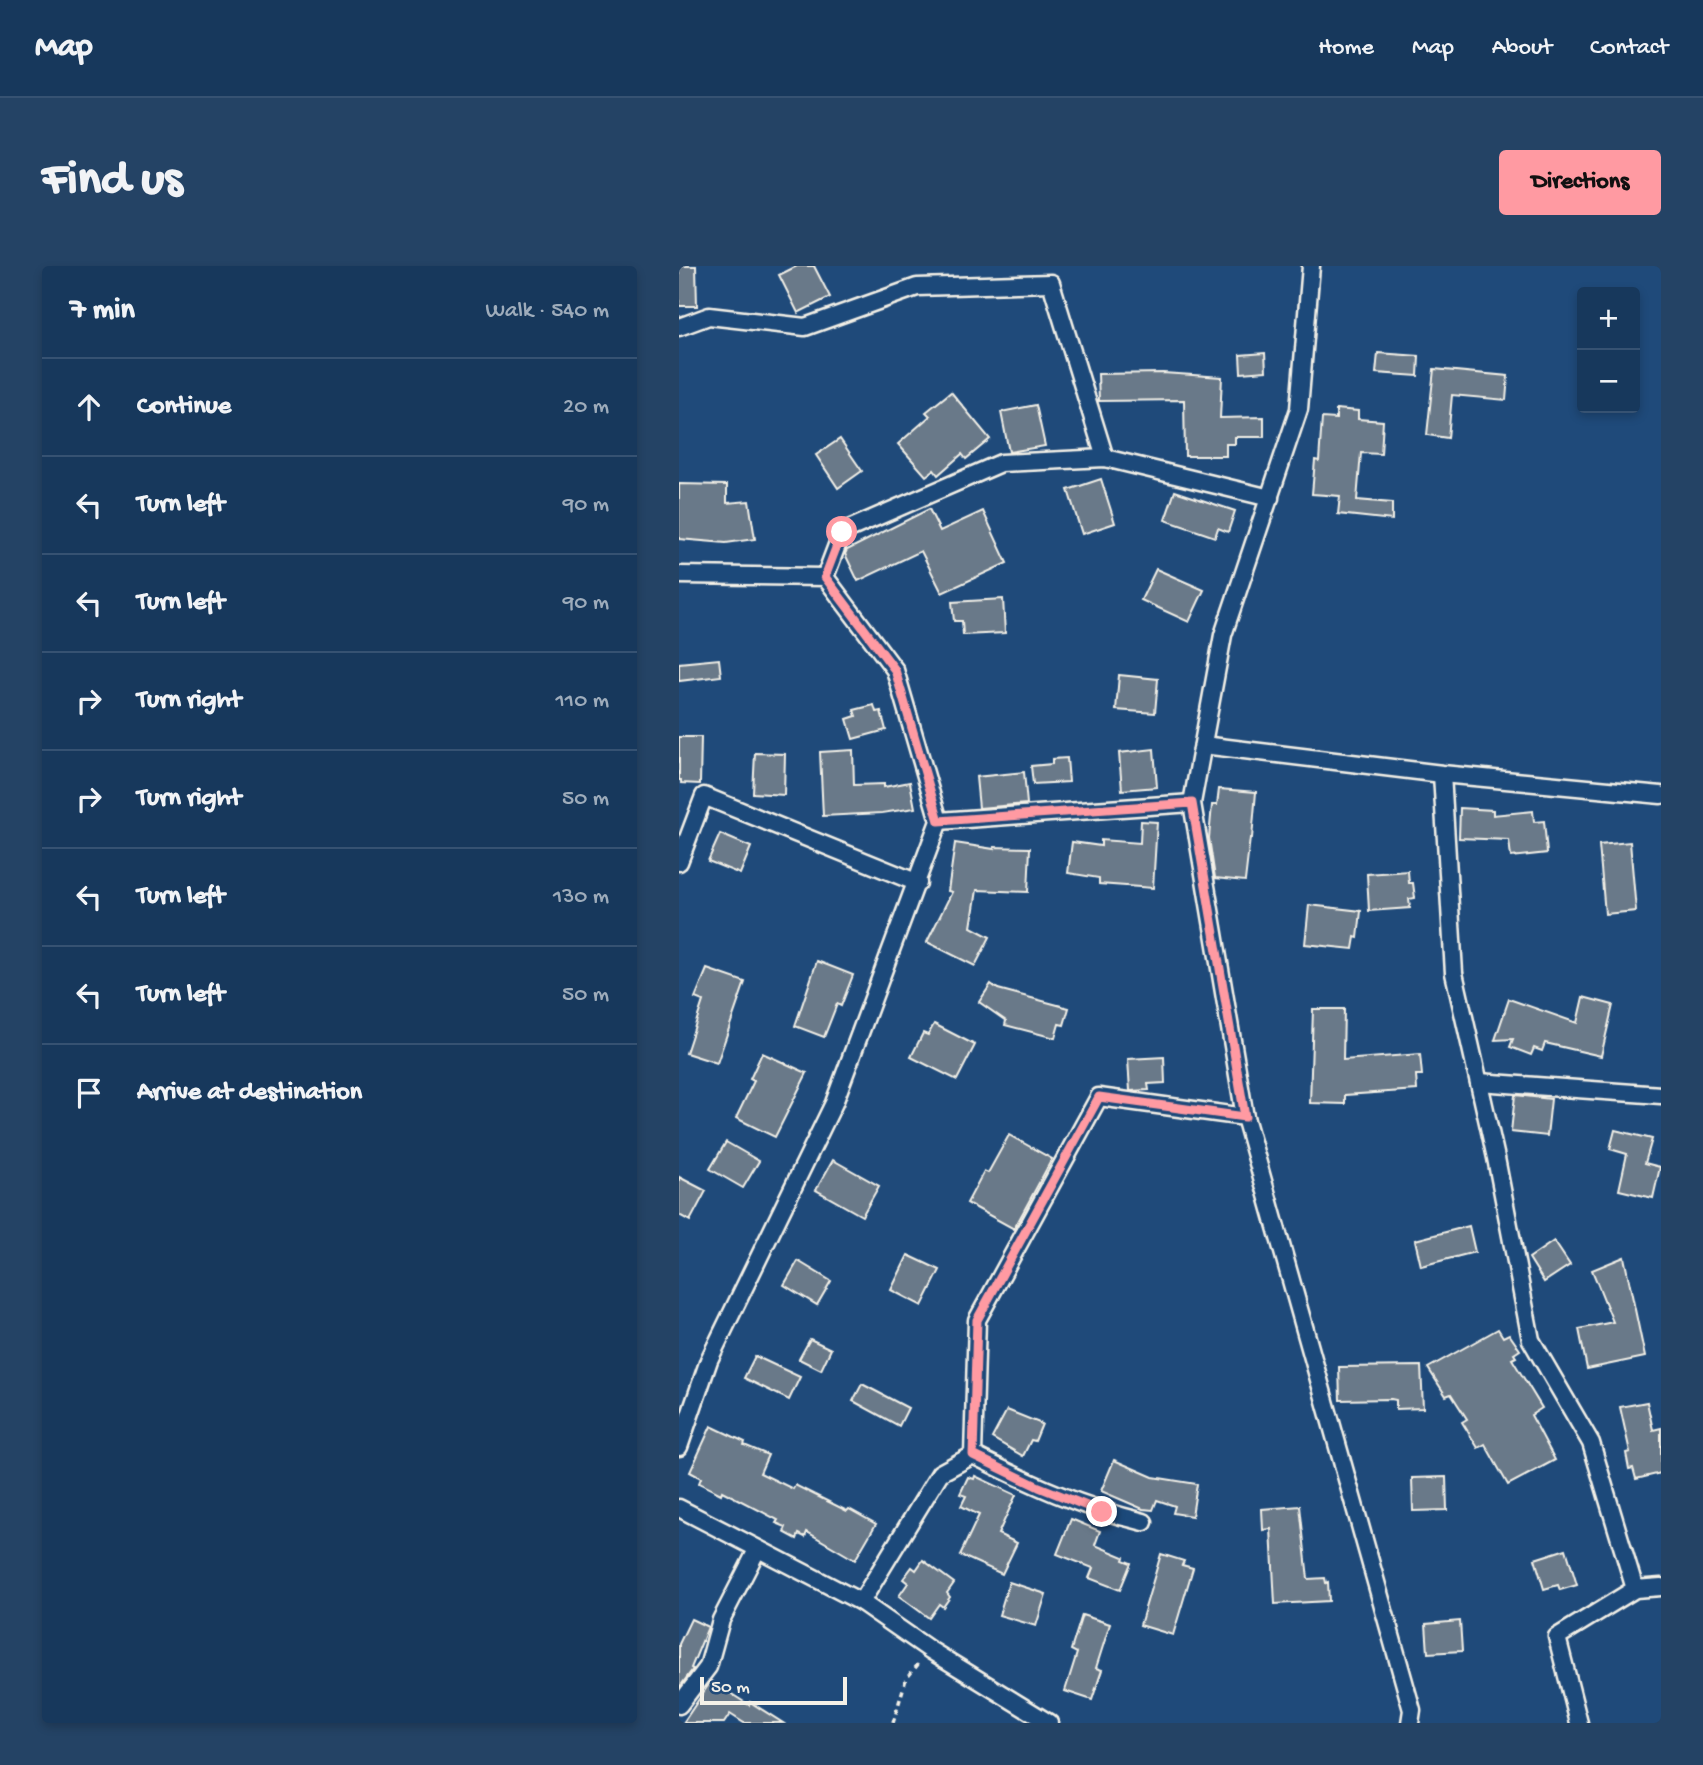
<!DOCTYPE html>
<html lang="en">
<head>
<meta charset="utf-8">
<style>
	body { margin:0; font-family:"Gochi Hand",sans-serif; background:#244365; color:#f1f3f6 }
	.controls { position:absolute; right:21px; top:21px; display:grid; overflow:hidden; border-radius:7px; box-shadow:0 4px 10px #0003 }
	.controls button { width:63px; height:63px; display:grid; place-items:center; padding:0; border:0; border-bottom:2px solid #365272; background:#17385c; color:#f1f3f6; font:35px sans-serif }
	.scale { position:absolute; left:21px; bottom:18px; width:147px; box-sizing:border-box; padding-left:7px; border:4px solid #f4f1e8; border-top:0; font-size:19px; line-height:24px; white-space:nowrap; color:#f4f1e8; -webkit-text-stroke:5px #1f4a7a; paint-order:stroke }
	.stop { position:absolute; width:21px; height:21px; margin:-16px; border:5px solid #ff9aa2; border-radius:50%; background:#fff }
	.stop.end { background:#ff9aa2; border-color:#fff; box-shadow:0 2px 7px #0008 }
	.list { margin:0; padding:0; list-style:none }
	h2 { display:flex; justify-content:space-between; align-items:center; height:91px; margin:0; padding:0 28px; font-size:30px }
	h2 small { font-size:23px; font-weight:400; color:#9eacbb }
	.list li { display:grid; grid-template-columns:46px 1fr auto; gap:21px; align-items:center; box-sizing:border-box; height:98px; padding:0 28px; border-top:2px solid #365272 }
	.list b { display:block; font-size:26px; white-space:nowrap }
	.list em { font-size:23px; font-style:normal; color:#9eacbb }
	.icon { flex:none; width:38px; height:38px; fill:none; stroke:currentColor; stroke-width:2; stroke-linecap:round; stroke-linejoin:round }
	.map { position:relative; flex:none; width:982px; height:1457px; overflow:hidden; border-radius:7px }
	header { display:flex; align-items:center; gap:42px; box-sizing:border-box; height:98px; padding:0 35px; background:#17385c; border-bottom:2px solid #365272 }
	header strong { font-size:33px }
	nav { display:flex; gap:38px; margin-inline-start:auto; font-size:24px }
	.intro { display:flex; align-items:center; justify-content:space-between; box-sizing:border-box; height:168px; padding:0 42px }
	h1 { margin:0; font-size:49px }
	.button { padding:18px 32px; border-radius:7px; background:#ff9aa2; color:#111; font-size:24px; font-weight:700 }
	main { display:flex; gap:42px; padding:0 42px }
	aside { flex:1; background:#17385c; border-radius:7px; box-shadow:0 4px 10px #0003 }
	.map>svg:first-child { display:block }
</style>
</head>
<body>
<header>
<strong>Map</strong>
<nav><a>Home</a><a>Map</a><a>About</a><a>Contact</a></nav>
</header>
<div class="intro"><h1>Find us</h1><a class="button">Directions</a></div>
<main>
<aside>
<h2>7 min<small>Walk · 540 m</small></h2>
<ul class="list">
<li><svg class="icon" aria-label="ahead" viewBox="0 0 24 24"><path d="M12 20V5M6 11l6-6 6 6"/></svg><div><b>Continue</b></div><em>20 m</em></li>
<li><svg class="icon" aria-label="left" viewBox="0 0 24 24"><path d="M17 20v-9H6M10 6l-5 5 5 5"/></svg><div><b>Turn left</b></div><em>90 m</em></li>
<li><svg class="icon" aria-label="left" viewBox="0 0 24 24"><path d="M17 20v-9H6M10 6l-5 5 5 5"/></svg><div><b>Turn left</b></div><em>90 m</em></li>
<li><svg class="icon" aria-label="right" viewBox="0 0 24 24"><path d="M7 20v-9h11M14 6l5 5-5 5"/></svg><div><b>Turn right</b></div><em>110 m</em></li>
<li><svg class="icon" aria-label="right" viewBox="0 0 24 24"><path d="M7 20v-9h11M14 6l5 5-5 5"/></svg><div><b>Turn right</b></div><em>50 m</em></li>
<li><svg class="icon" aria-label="left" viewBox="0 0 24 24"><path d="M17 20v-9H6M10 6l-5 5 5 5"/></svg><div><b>Turn left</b></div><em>130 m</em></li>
<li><svg class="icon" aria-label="left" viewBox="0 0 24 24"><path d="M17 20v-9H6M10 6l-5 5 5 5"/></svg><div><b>Turn left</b></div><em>50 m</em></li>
<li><svg class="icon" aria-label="arrive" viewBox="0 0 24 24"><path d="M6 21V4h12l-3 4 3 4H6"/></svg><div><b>Arrive at destination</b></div></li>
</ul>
</aside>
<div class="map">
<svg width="982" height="1457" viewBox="0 0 982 1457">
	<rect width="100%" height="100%" fill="#1f4a7a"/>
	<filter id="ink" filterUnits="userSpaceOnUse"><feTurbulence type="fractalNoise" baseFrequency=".0143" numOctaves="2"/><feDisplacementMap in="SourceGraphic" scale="14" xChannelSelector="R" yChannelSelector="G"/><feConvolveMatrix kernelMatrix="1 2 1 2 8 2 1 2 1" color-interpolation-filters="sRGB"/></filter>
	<g filter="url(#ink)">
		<!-- building -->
		<g fill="#697989" stroke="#f4f1e8" stroke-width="2">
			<path d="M0 0H17L18 40H0Z"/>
			<path d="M118 0H135L151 31 119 47 100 9Z"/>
			<path d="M586 87 587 105 562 107 561 89Z"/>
			<path d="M699 87 740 90 739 110 697 107Z"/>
			<path d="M755 103 829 110 827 134 773 129 769 172 748 169Z"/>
			<path d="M484 107 543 111 541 152 585 151V171H556V178H547V190H506L505 134 420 135 419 108Z"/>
			<path d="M272 126 311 173 287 193 283 188 259 209 255 204 247 210 219 178 251 150 247 146Z"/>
			<path d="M357 139 366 180 330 186 322 146Z"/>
			<path d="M657 143 679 145V153L704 155 702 188 682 187 678 234 713 237V254L659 248 661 230 633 228 636 194 640 195 643 152 657 153Z"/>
			<path d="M161 173 183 205 159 222 137 189Z"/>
			<path d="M422 213 436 257 403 268 389 224Z"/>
			<path d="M0 218 48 219V237L70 235 76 273 47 277 0 273Z"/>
			<path d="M496 225 556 245 549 266 539 262 536 271 486 254Z"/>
			<path d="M250 243 261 265 304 245 328 297 263 327 242 285 179 315 166 288 168 284Z"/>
			<path d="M477 303 525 324 510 356 462 334Z"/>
			<path d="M324 333 326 367 284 369 283 355H275L273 336Z"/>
			<path d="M40 393 42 410 0 415V397Z"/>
			<path d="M440 409 479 413 476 447 437 444Z"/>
			<path d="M195 439 197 446 202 445 207 464 174 473 168 453 177 450 175 444Z"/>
			<path d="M0 471H22L21 518 2 517V514H0Z"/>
			<path d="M475 483 478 521 443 524 440 487Z"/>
			<path d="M174 484 175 519 205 518V521L231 516 236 542 203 547 144 550 141 486Z"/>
			<path d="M76 487 106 488 105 529 74 527Z"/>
			<path d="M388 492 390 516 354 518 352 500 373 498V493Z"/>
			<path d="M345 506 348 538 300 542 297 511Z"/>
			<path d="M540 523 577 526 573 572H571L566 615 536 612 530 572 533 539H538Z"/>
			<path d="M781 542 814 544V549L854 545 855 556 865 555 868 587 832 591 830 574 780 572Z"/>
			<path d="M462 555 478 556 474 622 420 618V612L389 607 393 576 422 580V574L461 577Z"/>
			<path d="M41 568 72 581 61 608 29 595Z"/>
			<path d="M951 576 957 645 926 648 920 579Z"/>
			<path d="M276 577 315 583V581L351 582 349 626 298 624 292 661 311 671 296 700 248 676 273 626 269 625Z"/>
			<path d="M729 605 730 617H734L736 632 730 633 731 642 690 645 688 608Z"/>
			<path d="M630 639 682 645 679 672 676 671 674 683 626 678Z"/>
			<path d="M138 695 174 709 162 740 158 738 145 771 116 760Z"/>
			<path d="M28 703 66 716 38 797 7 787 24 735 16 732Z"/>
			<path d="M312 718 319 723 390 742 385 759 380 758 376 772 326 759 327 755 300 736Z"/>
			<path d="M904 731 934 739 922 790 866 777 863 785 855 782 852 789 831 781 834 773 816 774 830 733 898 757Z"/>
			<path d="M634 743H665L664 794 741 788 743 809H737L738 824 666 829V838L631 837Z"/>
			<path d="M255 758 296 779 278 814 232 791 244 767 249 769Z"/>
			<path d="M83 787 128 807 96 871 57 852 75 815 71 813Z"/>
			<path d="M485 791 486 817 469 818 470 824 451 825 449 793Z"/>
			<path d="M836 829 872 833 868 870 832 866Z"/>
			<path d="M936 864 973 873 966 897 981 901 974 932 940 924 948 888 931 883Z"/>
			<path d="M330 869 373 893 335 963 288 937 305 905 309 907Z"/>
			<path d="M47 876 80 895 64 922 31 903Z"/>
			<path d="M154 894 200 920 183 950 137 924Z"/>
			<path d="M0 911 27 925 11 955 0 949Z"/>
			<path d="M790 960 796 986 742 1000 736 974Z"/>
			<path d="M875 975 891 999 865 1016 850 992Z"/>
			<path d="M229 989 261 1004 243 1040 212 1024Z"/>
			<path d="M945 991 966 1091 908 1103 900 1063 934 1056 913 1004Z"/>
			<path d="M119 995 152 1015 138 1039 105 1019Z"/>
			<path d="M819 1063 824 1071 830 1068 841 1084 835 1088 837 1091 833 1093 863 1142 852 1149 876 1194 829 1219 806 1178 799 1182 783 1156 788 1153 772 1128 767 1130 749 1102Z"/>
			<path d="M131 1073 152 1083 142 1104 120 1093Z"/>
			<path d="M76 1090 121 1111 110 1134 65 1112Z"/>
			<path d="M742 1100 744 1142 717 1143V1134L712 1133 661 1134 660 1101Z"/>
			<path d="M183 1118 229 1142 220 1160 174 1135Z"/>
			<path d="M968 1136 974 1164 982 1162V1207L957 1213 954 1202 950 1203 947 1187 951 1186 941 1141Z"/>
			<path d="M328 1144 363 1158 356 1175 352 1174 344 1190 313 1172Z"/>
			<path d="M32 1160 66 1176 65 1179 89 1189 81 1207 114 1223 116 1219 168 1245 170 1243 197 1258 176 1294 128 1266 126 1271 120 1268 118 1273 105 1266 107 1261 97 1257 99 1254 43 1225 42 1228 20 1217 22 1212 11 1206Z"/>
			<path d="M435 1194 474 1211 518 1218 513 1250 494 1247 496 1240 478 1234 474 1244 464 1243 422 1225Z"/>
			<path d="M296 1210 337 1229 319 1268 338 1277 323 1308 281 1289 300 1249 282 1240 287 1230 281 1228 289 1211 295 1213Z"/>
			<path d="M767 1211 768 1244 734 1245 733 1212Z"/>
			<path d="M621 1240 629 1313 646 1312 647 1317 649 1316 650 1335 596 1338 592 1263 584 1264 583 1243Z"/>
			<path d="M392 1253 421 1265 416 1279 445 1291 444 1294 452 1297 441 1324 410 1312 414 1302 378 1288Z"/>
			<path d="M887 1283 898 1319 881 1324 879 1319 865 1323 856 1293Z"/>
			<path d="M482 1288 505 1295 503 1299 514 1302 494 1369 461 1359Z"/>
			<path d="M244 1294 275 1317 268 1327 271 1331 264 1341 260 1338 250 1352 220 1330 229 1317 224 1313 233 1301 237 1304Z"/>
			<path d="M330 1316 367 1328 357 1360 320 1349Z"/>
			<path d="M403 1349 431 1358 417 1402 423 1404 413 1434 386 1425 398 1387 392 1384Z"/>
			<path d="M12 1353 29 1361 12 1402 14 1403 0 1422V1378Z"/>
			<path d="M781 1355 783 1385 749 1387 747 1358Z"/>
			<path d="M32 1415 70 1439 71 1436 104 1457H65L51 1448 45 1457H4Z"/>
		</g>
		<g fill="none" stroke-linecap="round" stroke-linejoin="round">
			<!-- street casing -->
			<g stroke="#f4f1e8" stroke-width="21">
				<g id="street">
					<path d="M632 0 620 143 544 369 513 537 566 851 733 1444 731 1457"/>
					<path d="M0 61 30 50 126 61 238 21 372 17 426 192"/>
					<path d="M0 309 146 311 216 404 260 555 155 837 30 1094 0 1181"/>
					<path d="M146 311 163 266 322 197 426 192 591 232"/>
					<path d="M524 479 763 508 982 529"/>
					<path d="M763 508 775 707 817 892 852 1074 912 1177 956 1323"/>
					<path d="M260 555 513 537"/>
					<path d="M0 596 25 530 239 617"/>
					<path d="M800 816 982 829"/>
					<path d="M294 1189C352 1218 401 1241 465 1256"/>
					<path d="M0 1242 182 1336 251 1384 370 1457"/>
					<path d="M182 1336 261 1207 294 1189 298 1054 420 831 566 851"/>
					<path d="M0 1439 29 1401 42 1354 78 1284"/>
					<path d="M900 1457 878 1371 956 1323 982 1321"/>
				</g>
			</g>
			<!-- path -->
			<path stroke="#f4f1e8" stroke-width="3.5" stroke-dasharray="5 5" stroke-linecap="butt" d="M214 1457 227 1413 241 1396"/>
			<!-- street -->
			<use href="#street" stroke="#1f4a7a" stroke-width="16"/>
		</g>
	</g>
	<g fill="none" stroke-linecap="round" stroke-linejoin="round" filter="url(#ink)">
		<!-- route -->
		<path stroke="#ff9aa2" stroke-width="9" d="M163 266 146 311 216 404 260 555 513 537 566 851 420 831 298 1054 294 1189 360 1221 423 1246"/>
	</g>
</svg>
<div class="controls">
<button>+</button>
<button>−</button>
</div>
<div class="scale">50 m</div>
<div class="stop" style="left:163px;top:266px"></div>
<div class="stop end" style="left:423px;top:1246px"></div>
</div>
</main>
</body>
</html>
